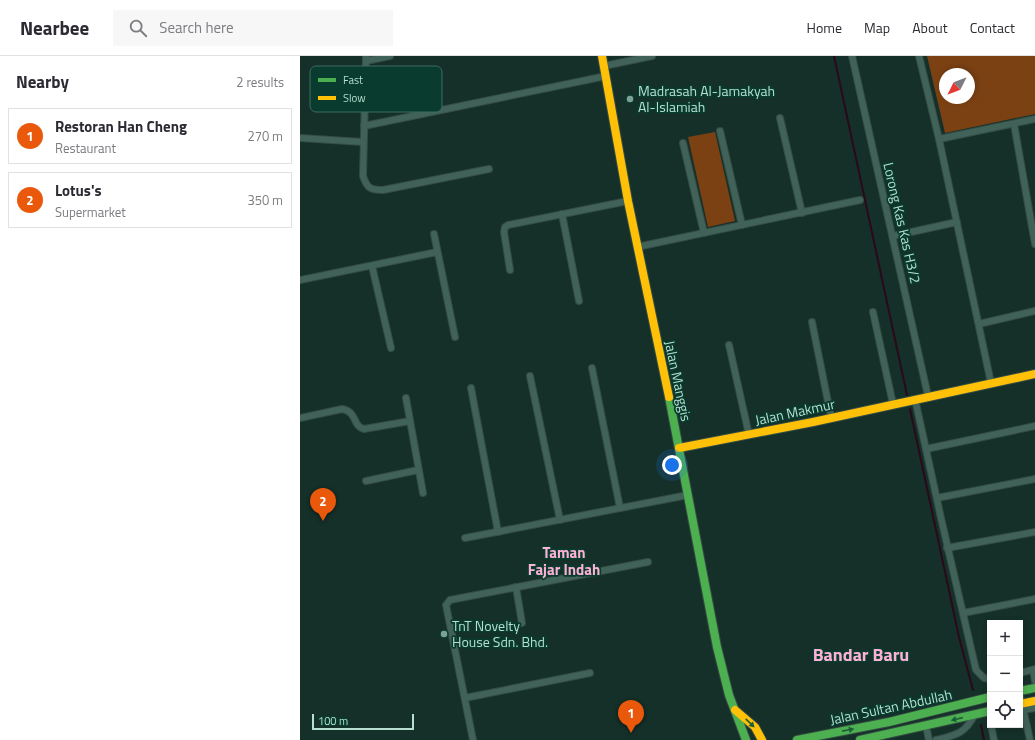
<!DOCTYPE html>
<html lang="en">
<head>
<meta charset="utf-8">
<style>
	body { margin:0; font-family:"Titillium Web",sans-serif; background:#f7f7f7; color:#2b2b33 }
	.controls { position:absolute; right:12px; bottom:12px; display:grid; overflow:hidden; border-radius:0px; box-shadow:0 2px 6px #0003 }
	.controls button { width:36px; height:36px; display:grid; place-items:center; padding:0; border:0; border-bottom:1px solid #e1e1e2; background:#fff; color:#2b2b33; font:20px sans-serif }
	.compass { position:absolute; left:639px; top:12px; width:36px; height:36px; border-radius:50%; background:#fff; box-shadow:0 2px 6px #0003; rotate:228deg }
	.scale { position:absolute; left:12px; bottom:10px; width:102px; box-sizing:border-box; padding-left:4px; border:2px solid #b6dfcf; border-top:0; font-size:11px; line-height:14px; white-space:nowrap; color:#b6dfcf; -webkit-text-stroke:3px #093b2e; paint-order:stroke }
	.you { position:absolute; left:372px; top:409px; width:14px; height:14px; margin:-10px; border:3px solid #fff; border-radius:50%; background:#1a73e8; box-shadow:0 0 0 6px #1a73e833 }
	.badge { display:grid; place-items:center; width:26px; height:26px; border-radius:50%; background:#ea580c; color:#fff; font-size:13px; font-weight:700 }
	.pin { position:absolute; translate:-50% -33px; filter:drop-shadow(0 1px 2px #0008) }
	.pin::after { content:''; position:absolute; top:21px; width:14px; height:12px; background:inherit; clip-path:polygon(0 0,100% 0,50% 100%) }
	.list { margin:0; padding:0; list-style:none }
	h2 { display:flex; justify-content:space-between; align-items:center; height:52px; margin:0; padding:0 16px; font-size:17px }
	h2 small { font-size:13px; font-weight:400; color:#7c7c81 }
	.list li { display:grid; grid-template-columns:26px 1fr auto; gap:12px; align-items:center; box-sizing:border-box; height:56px; margin:0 8px 8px; padding:0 8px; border:1px solid #e1e1e2; border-radius:0px }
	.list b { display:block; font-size:15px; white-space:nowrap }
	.list p { margin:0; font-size:13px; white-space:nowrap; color:#7c7c81 }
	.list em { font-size:13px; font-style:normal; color:#7c7c81 }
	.icon { flex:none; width:22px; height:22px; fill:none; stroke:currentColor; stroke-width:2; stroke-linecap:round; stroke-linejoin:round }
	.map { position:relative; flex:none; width:735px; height:684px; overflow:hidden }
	header { display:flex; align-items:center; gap:24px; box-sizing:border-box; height:56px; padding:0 20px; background:#fff; border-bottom:1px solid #e1e1e2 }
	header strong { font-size:19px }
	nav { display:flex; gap:22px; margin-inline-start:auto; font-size:14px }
	.search { width:280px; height:36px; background:#f7f7f7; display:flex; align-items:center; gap:10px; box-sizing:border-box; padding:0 14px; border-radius:0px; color:#7c7c81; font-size:15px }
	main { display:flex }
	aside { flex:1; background:#fff }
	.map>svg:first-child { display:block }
</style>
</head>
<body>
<header>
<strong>Nearbee</strong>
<div class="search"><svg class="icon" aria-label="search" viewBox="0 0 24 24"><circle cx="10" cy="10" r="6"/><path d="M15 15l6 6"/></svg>Search here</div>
<nav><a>Home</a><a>Map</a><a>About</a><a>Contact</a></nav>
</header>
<main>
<aside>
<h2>Nearby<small>2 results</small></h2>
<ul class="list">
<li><span class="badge">1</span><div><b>Restoran Han Cheng</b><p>Restaurant</p></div><em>270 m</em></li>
<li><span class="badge">2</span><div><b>Lotus's</b><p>Supermarket</p></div><em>350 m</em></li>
</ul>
</aside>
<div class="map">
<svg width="735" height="684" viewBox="0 0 735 684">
	<rect width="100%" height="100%" fill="#143028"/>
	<!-- green -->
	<g fill="#7b4113" fill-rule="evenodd">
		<path d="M627 0H735V58L645 77ZM645 18H669V42H645Z"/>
		<path d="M415 76 435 165 408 171 388 81Z"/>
	</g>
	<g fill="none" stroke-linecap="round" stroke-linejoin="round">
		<!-- stream -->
		<g stroke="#2b081c" stroke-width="2">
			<path d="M534 0 607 339"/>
			<path d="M610 353 659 581 673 634"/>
			<path d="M681 669 684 684"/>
		</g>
		<!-- street casing -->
		<g stroke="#354c44" stroke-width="8">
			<g id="street">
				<path d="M66 0 63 120C67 132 70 134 83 134L189 113"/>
				<path d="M552 0 628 340"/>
				<path d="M619 0 639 83 691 327"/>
				<path d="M66 5 90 0"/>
				<path d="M304 10 352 0"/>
				<path d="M480 62 502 157"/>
				<path d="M714 68 735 188"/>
				<path d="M64 70 306 20"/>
				<path d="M420 75 442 169"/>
				<path d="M0 82 63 86"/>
				<path d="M639 83 735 63"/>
				<path d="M383 87 404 177"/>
				<path d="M262 158 279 245"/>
				<path d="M134 178 155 281"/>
				<path d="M593 180 657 166"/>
				<path d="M337 191 560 144"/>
				<path d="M72 210 91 292"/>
				<path d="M210 214 204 176 205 171 208 169 328 145"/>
				<path d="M0 224 137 196"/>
				<path d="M573 256 593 348"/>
				<path d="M512 266 531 361"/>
				<path d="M679 268 735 255"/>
				<path d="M429 289 449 379"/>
				<path d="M292 312 320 452"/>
				<path d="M230 320 260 464"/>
				<path d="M171 332 198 476"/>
				<path d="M106 342 123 437"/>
				<path d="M615 343 641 462 676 614 684 622 690 623"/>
				<path d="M0 362 42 353C58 356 52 370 64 373L110 365"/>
				<path d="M626 393 735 370"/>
				<path d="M66 425 118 414"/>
				<path d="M637 442 735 423"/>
				<path d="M165 482 388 439"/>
				<path d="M647 492 735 476"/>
				<path d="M216 531 222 567"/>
				<path d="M663 557 735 543"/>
				<path d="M733 614 735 625"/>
				<path d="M720 617 735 613"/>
				<path d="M720 639 730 684"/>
				<path d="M165 642 290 617"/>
				<path d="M723 654 735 652"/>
				<path d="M691 669 694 684"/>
				<path d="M626 670 629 684"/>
				<path d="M173 684 146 549 150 544 348 506"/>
				<path d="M636 684C656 679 665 678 675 658"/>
			</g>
		</g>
		<!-- fast casing -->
		<g stroke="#354c44" stroke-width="10">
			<g id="fast">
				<path d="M369 341 417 591 429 639 446 684"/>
				<path d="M720 635 735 632"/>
				<path d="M497 684 589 666 690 641"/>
				<path d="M560 684 690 655"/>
			</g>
		</g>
		<!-- slow casing -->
		<g stroke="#354c44" stroke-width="10">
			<g id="slow">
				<path d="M302 0 328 145 369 341"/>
				<path d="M379 392 513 366 735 318"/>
				<path d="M720 648 735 645"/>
				<path d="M435 654 455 671 462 684"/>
			</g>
		</g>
		<!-- street -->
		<use href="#street" stroke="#406258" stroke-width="6"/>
		<!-- fast -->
		<use href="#fast" stroke="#4caf50" stroke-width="8"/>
		<!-- slow -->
		<use href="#slow" stroke="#ffc107" stroke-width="8"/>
	</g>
	<!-- one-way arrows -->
	<defs><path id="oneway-solid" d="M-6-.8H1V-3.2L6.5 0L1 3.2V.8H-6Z"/></defs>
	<g fill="#1d5e38">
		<use href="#oneway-solid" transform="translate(657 663) rotate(167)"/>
		<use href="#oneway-solid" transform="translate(450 667) rotate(44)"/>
		<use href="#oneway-solid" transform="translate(548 674) rotate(-11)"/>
	</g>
	<!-- markers -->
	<g fill="#7da295" stroke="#093b2e" stroke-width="1.5">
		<circle cx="330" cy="43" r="4"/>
		<circle cx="144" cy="578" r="4"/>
	</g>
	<g text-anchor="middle" stroke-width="3.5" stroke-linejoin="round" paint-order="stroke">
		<!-- poi labels -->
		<g font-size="14" fill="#b6dfcf" stroke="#093b2e" text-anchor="start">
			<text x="338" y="40">Madrasah Al-Jamakyah<tspan x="338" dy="16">Al-Islamiah</tspan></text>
			<text x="152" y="575">TnT Novelty<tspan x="152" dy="16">House Sdn. Bhd.</tspan></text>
		</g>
		<!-- street labels -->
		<g font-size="14" fill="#b6dfcf" stroke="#093b2e">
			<text transform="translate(602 167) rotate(77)" y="5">Lorong Kas Kas H3/2</text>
			<text transform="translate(378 325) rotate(78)" y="5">Jalan Manggis</text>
			<text transform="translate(495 356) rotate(-12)" y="5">Jalan Makmur</text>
			<text transform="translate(591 651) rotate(-12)" y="5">Jalan Sultan Abdullah</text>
		</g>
		<!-- neighbourhood labels -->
		<g font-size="15" font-weight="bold" fill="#ffb1d5" stroke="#093b2e">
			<text x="264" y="502">Taman<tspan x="264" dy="17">Fajar Indah</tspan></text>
		</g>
		<!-- district labels -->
		<g font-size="18" font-weight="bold" fill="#ffb1d5" stroke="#093b2e">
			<text x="561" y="605">Bandar Baru</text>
		</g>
	</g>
	<!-- legend -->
	<rect x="10" y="10" width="132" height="46" rx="6" fill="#093b2e" stroke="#3d6c5e" stroke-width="1"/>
	<rect x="18" y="22" width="18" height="4" fill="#4caf50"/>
	<rect x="18" y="40" width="18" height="4" fill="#ffc107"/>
	<g font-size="11" fill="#b6dfcf">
		<text x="43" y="28">Fast</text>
		<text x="43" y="46">Slow</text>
	</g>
</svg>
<div class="controls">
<button>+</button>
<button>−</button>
<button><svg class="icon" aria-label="locate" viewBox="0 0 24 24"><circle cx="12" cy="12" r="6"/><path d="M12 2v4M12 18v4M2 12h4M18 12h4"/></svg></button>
</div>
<svg class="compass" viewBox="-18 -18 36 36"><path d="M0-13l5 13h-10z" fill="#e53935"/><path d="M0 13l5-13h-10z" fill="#7c7c81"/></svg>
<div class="scale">100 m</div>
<div class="you"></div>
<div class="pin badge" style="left:331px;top:677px">1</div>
<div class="pin badge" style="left:23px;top:465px">2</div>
</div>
</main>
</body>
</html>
